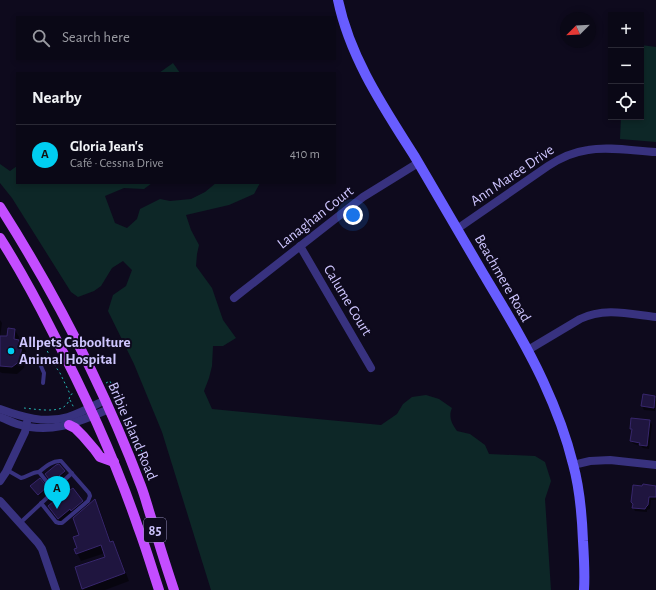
<!DOCTYPE html>
<html lang="en">
<head>
<meta charset="utf-8">
<style>
	body { margin:0; font-family:"Alegreya Sans",sans-serif; background:#181623; color:#f1f3f6 }
	.controls { position:absolute; right:12px; top:12px; display:grid; overflow:hidden; border-radius:0px; box-shadow:0 2px 6px #0003 }
	.controls button { width:36px; height:36px; display:grid; place-items:center; padding:0; border:0; border-bottom:1px solid #2a2935; background:#0a0816; color:#f1f3f6; font:20px sans-serif }
	.compass { position:absolute; left:560px; top:12px; width:36px; height:36px; border-radius:50%; background:#0a0816; box-shadow:0 2px 6px #0003; rotate:246deg }
	.you { position:absolute; left:353px; top:215px; width:14px; height:14px; margin:-10px; border:3px solid #fff; border-radius:50%; background:#1a73e8; box-shadow:0 0 0 6px #1a73e833 }
	.badge { display:grid; place-items:center; width:26px; height:26px; border-radius:50%; background:#00cef1; color:#111; font-size:13px; font-weight:700 }
	.pin { position:absolute; translate:-50% -33px; filter:drop-shadow(0 1px 2px #0008) }
	.pin::after { content:''; position:absolute; top:21px; width:14px; height:12px; background:inherit; clip-path:polygon(0 0,100% 0,50% 100%) }
	.list { margin:0; padding:0; list-style:none }
	h2 { display:flex; justify-content:space-between; align-items:center; height:52px; margin:0; padding:0 16px; font-size:17px }
	h2 small { font-size:13px; font-weight:400; color:#999aa1 }
	.list li { display:grid; grid-template-columns:26px 1fr auto; gap:12px; align-items:center; box-sizing:border-box; height:60px; padding:0 16px; border-top:1px solid #2a2935 }
	.list b { display:block; font-size:15px; white-space:nowrap }
	.list p { margin:0; font-size:13px; white-space:nowrap; color:#999aa1 }
	.list em { font-size:13px; font-style:normal; color:#999aa1 }
	.icon { flex:none; width:22px; height:22px; fill:none; stroke:currentColor; stroke-width:2; stroke-linecap:round; stroke-linejoin:round }
	.map { position:relative; flex:none; width:656px; height:590px; overflow:hidden }
	.search { position:absolute; background:#0a0816; box-shadow:0 2px 6px #0003; left:16px; top:16px; width:320px; height:44px; display:flex; align-items:center; gap:10px; box-sizing:border-box; padding:0 14px; border-radius:0px; color:#999aa1; font-size:15px }
	.panel { position:absolute; background:#0a0816; box-shadow:0 2px 6px #0003; left:16px; top:72px; width:320px; height:112px; border-radius:0px }
	.map>svg:first-child { display:block }
</style>
</head>
<body>
<div class="map">
<svg width="656" height="590" viewBox="0 0 656 590">
	<rect width="100%" height="100%" fill="#0e0a1d"/>
	<!-- green -->
	<g fill="#0d2727">
		<path d="M641 45 656 47V142L620 139 621 117H641Z"/>
		<path d="M173 63 180 73H159Z"/>
		<path d="M0 164 10 171 17 166V183H152L144 189 124 188 105 196 115 223 127 228 137 219 140 209 160 199 170 201 191 199 205 192 216 183H260L254 194 229 205 186 215 191 230 199 245 197 254 196 266 212 288 223 320 236 338 223 346H213L212 366 209 378 204 391 212 409 381 425 397 414 403 404 412 397 426 395 439 399 452 408C448 417 452 424 457 431L470 434 485 445 489 454 535 456 545 462 551 481 545 499 551 590H211L162 432 134 364 108 311 113 295 126 286 132 270 123 261 112 268 101 286 94 291 78 297 71 292 12 198 0 183Z"/>
	</g>
	<!-- shadow -->
	<g fill="#0007">
		<path d="M0 320 2 323 0 337H8L15 330 19 337V340L26 351 24 368 17 374 2 373 0 372Z"/>
		<path d="M644 395 655 396 656 398 655 411 644 410 642 406Z"/>
		<path d="M650 421 652 425 649 449 643 448 641 446 634 444 631 441 632 432 631 429Z"/>
		<path d="M59 466 65 473 60 478 61 480 58 483 56 481 54 484 47 476Z"/>
		<path d="M39 480 47 489 39 496 33 488Z"/>
		<path d="M656 487V500H651L650 509 647 510V512L635 511 633 507Z"/>
		<path d="M62 488 70 491 82 501 84 505 73 514 72 512 60 521 51 510 65 493Z"/>
		<path d="M95 501 99 508 111 542H113L117 550 129 581 105 590H84L83 588 106 557 105 553 81 561 77 553 80 536Z"/>
	</g>
	<!-- building -->
	<g fill="#1f153f" stroke="#37266c">
		<path d="M8 328 15 329 14 339 19 340V342H22L20 361 12 367 0 366V336H7Z"/>
		<path d="M643 394 655 396 654 408 641 406Z"/>
		<path d="M631 418 650 420 647 446 639 445 640 443 630 441 632 429H630Z"/>
		<path d="M59 464 65 471 59 476 61 478 57 483 55 481 52 483 45 474 56 465Z"/>
		<path d="M40 478 47 487 38 495 30 486Z"/>
		<path d="M66 484 70 490 73 488 83 501 71 511 70 509 58 519 48 506 65 492 61 488Z"/>
		<path d="M643 484 656 486V497H649L648 505 646 507 645 509 632 508 633 504 631 502 633 485 642 486Z"/>
		<path d="M95 499 110 542 113 541 125 573 82 589 75 567 105 557 101 545 76 554 74 549 77 548 73 537 79 535 73 518Z"/>
	</g>
	<g fill="none" stroke-linecap="round" stroke-linejoin="round">
		<!-- path -->
		<g stroke="#25b4b1" stroke-width="1" stroke-dasharray="2 3" stroke-linecap="butt">
			<path d="M43 342 53 363 60 373 70 394"/>
			<path d="M106 383 110 381C123 410 137 438 148 467"/>
			<path d="M70 400 74 408"/>
			<path d="M24 408C34 409 57 413 65 406 69 403 69 399 70 395L74 393"/>
		</g>
		<!-- service -->
		<g stroke="#38327f" stroke-width="4">
			<path d="M40 364 44 373 43 383"/>
			<path d="M7 470 21 478C27 477 32 472 39 472L51 487 52 490 49 496 20 523"/>
			<path d="M39 472C45 467 53 460 61 461L89 493 90 496 88 501 62 523H59L56 522 41 503"/>
			<path d="M51 487 54 488 58 486 72 473"/>
		</g>
		<!-- minor -->
		<g stroke="#38327f" stroke-width="8">
			<path d="M457 229 548 166C560 158 573 152 588 150 608 146 635 151 656 152"/>
			<path d="M300 246 371 368"/>
			<path d="M234 298 363 197 418 163"/>
			<path d="M528 350 580 319C604 307 630 314 656 317"/>
			<path d="M0 409C22 417 45 424 68 417 81 413 93 406 105 400"/>
			<path d="M0 417C6 419 11 422 17 424 52 435 78 422 109 409"/>
			<path d="M573 465 590 461 610 460 656 465"/>
			<path d="M0 481 6 472 25 432 27 422"/>
			<path d="M0 501 38 543 42 549 56 590"/>
		</g>
		<!-- secondary -->
		<path stroke="#685dff" stroke-width="10" d="M338 0C350 58 384 108 415 157 438 196 461 236 484 275 505 310 526 344 543 381 555 407 566 435 573 464 580 489 582 515 583 541 584 557 585 574 584 590"/>
		<!-- primary -->
		<g stroke="#c44dff" stroke-width="10">
			<path d="M0 207C56 295 104 388 141 486 146 499 149 513 154 526 160 548 167 569 174 590"/>
			<path d="M0 238C19 268 36 299 52 331 85 394 115 459 138 527 146 548 152 569 159 590"/>
			<path d="M69 425 75 428 83 436 95 450 100 457 114 462"/>
		</g>
	</g>
	<!-- markers -->
	<circle fill="#00cef1" stroke="#0e0a1d" stroke-width="1.5" cx="11" cy="351" r="4"/>
	<g text-anchor="middle" stroke-width="4" stroke-linejoin="round" paint-order="stroke">
		<!-- shield labels -->
		<rect fill="#0e0a1d" stroke="#958ebb" stroke-width="1" x="144" y="518" width="22" height="24" rx="3"/>
		<g font-size="14" font-weight="bold" fill="#cfc6ff">
			<text x="155" y="535">85</text>
		</g>
		<!-- street labels -->
		<g font-size="15" fill="#cfc6ff" stroke="#0e0a1d">
			<text transform="translate(512 175) rotate(-34)" y="5">Ann Maree Drive</text>
			<text transform="translate(315 217) rotate(-38)" y="5">Lanaghan Court</text>
			<text transform="translate(503 278) rotate(60)" y="5">Beachmere Road</text>
			<text transform="translate(348 300) rotate(59)" y="5">Calume Court</text>
			<text transform="translate(133 431) rotate(67)" y="5">Bribie Island Road</text>
		</g>
		<!-- poi labels -->
		<g font-size="15" font-weight="bold" fill="#cfc6ff" stroke="#0e0a1d" text-anchor="start">
			<text x="19" y="347">Allpets Caboolture<tspan x="19" dy="17">Animal Hospital</tspan></text>
		</g>
	</g>
</svg>
<div class="controls">
<button>+</button>
<button>−</button>
<button><svg class="icon" aria-label="locate" viewBox="0 0 24 24"><circle cx="12" cy="12" r="6"/><path d="M12 2v4M12 18v4M2 12h4M18 12h4"/></svg></button>
</div>
<svg class="compass" viewBox="-18 -18 36 36"><path d="M0-13l5 13h-10z" fill="#e53935"/><path d="M0 13l5-13h-10z" fill="#999aa1"/></svg>
<div class="you"></div>
<div class="pin badge" style="left:57px;top:509px">A</div>
<div class="search"><svg class="icon" aria-label="search" viewBox="0 0 24 24"><circle cx="10" cy="10" r="6"/><path d="M15 15l6 6"/></svg>Search here</div>
<section class="panel">
<h2>Nearby<small></small></h2>
<ul class="list">
<li><span class="badge">A</span><div><b>Gloria Jean's</b><p>Café · Cessna Drive</p></div><em>410 m</em></li>
</ul>
</section>
</div>
</body>
</html>
